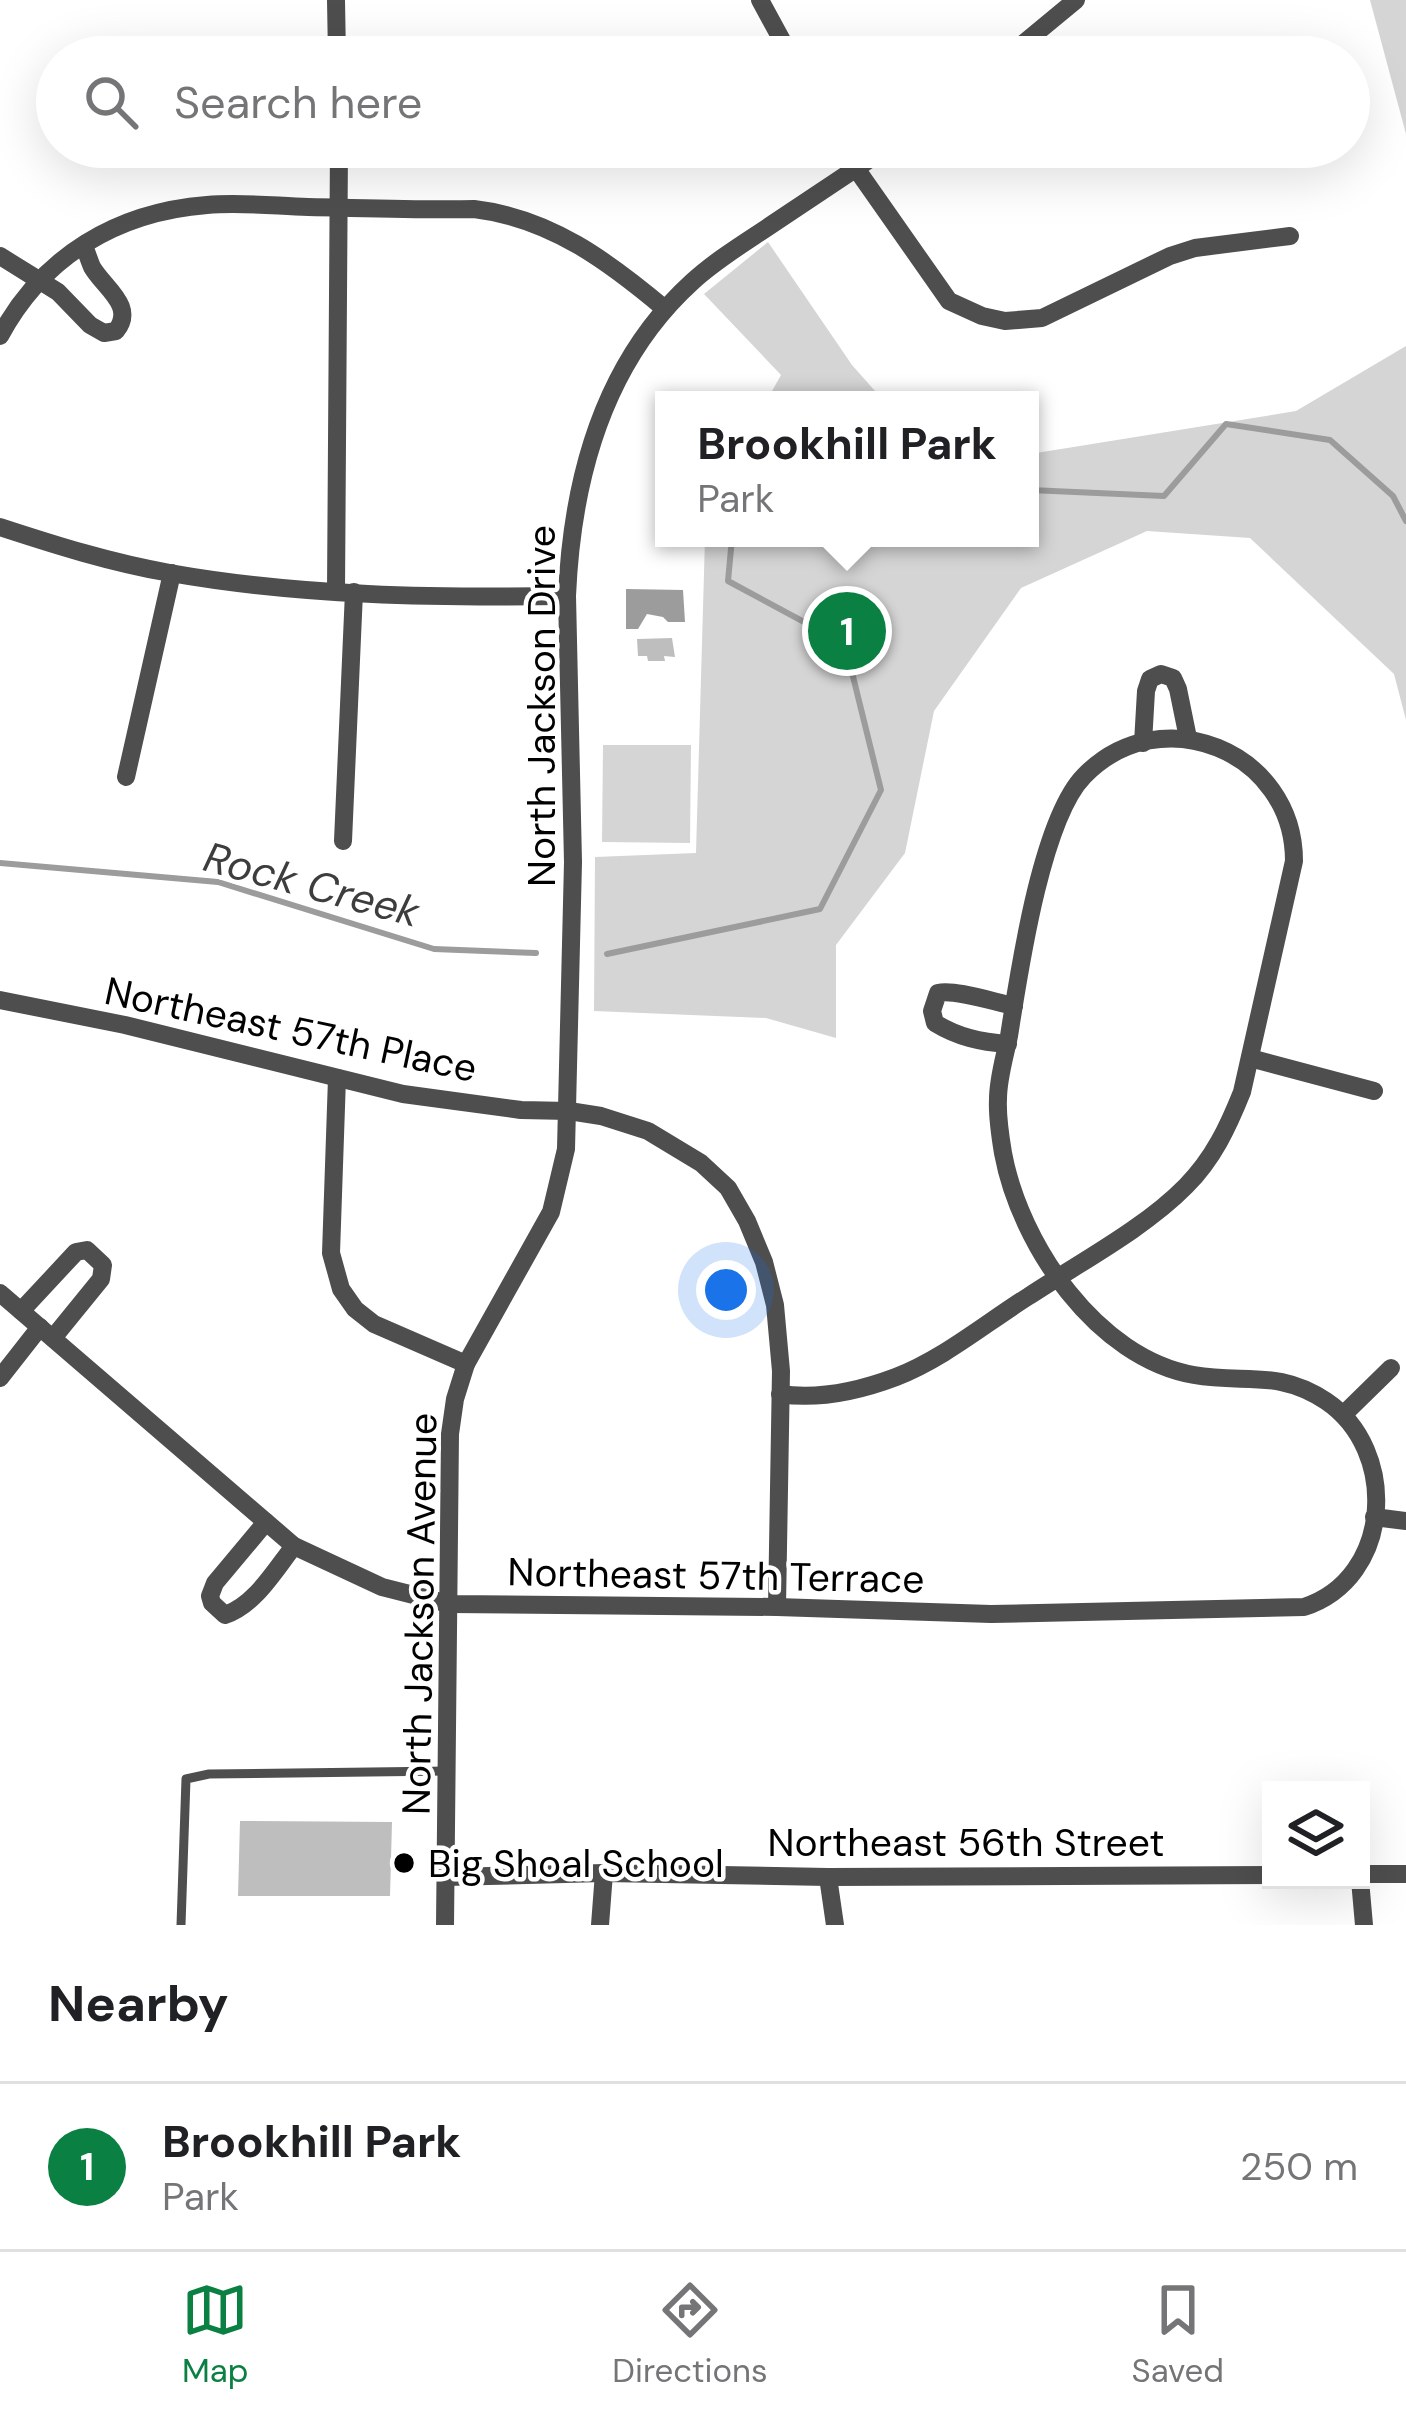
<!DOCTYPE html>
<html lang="en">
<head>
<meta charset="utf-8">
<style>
	body { margin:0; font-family:"DM Sans",sans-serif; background:#f2f2f2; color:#202124 }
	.controls { position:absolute; right:36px; bottom:36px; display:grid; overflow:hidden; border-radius:0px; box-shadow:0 12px 48px #0002 }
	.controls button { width:108px; height:108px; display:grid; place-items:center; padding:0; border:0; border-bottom:3px solid #e0e0e0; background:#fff; color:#202124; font:60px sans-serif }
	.you { position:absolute; left:726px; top:1290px; width:42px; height:42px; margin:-30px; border:9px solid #fff; border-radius:50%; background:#1a73e8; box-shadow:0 0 0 18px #1a73e833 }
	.badge { display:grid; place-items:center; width:78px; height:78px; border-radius:50%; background:#0b8043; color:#fff; font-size:39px; font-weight:700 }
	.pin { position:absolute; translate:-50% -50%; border:6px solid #fff; box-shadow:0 3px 12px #0006 }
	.popup { position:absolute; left:655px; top:391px; width:384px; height:156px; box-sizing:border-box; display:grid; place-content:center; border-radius:0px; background:#fff; filter:drop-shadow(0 3px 9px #0005); font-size:39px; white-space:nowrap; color:#757577 }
	.popup b { font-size:45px; color:#202124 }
	.popup::after { content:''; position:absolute; left:50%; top:100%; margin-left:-24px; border:24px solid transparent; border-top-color:#fff }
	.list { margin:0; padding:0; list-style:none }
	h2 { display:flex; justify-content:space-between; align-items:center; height:156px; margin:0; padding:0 48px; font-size:51px }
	h2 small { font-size:39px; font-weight:400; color:#757577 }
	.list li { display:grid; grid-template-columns:78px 1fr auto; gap:36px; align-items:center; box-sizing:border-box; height:168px; padding:0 48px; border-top:3px solid #e0e0e0 }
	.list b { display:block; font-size:45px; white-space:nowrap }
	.list p { margin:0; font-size:39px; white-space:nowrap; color:#757577 }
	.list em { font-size:39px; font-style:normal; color:#757577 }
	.icon { flex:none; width:66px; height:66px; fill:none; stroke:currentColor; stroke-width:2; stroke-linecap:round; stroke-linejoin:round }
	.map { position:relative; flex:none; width:1406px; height:1925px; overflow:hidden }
	.search { position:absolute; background:#fff; box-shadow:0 12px 48px #0002; left:36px; right:36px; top:36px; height:132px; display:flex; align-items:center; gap:30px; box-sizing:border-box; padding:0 42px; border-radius:66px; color:#757577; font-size:45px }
	.sheet { height:324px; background:#fff }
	nav { display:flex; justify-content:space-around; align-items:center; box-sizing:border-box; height:168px; border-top:3px solid #e0e0e0; background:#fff; font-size:33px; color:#757577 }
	nav a { display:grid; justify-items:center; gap:6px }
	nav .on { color:#0b8043 }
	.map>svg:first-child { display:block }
</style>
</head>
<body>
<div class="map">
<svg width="1406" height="1925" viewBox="0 0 1406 1925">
	<rect width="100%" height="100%" fill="#fff"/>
	<!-- green -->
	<g fill="#d5d5d5">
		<path d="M1370 0H1406V134Z"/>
		<path d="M768 242 852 365 883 400H767L781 375 704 294Z"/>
		<path d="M1406 346V720L1394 674 1250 538 1147 531 1021 588 934 711 905 853 836 945V1038L766 1018 594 1011 595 857 696 853 705 538H1030V454L1296 411Z"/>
		<path d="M603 745H691L690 843 602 842Z"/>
	</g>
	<!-- water -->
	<path fill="#9c9c9c" d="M626 589 683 590 685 622H668L663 617 647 614 638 629H626Z"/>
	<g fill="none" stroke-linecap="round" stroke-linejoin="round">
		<!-- stream -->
		<g stroke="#9c9c9c" stroke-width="6">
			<path d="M1030 490 1164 496 1226 424 1330 440 1393 496 1406 521"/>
			<path d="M0 863 218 882 434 949 536 953"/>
			<path d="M607 954 820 909 881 790 845 644 728 581 732 538"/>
		</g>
	</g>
	<!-- building -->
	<g fill="#bebebe">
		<path d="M672 638 675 657 664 656 665 661H648L647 656H638L637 639Z"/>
		<path d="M240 1821 392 1822 390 1896H238Z"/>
	</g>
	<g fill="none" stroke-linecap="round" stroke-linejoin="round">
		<!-- lane -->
		<path stroke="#4e4e4e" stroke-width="9" d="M181 1925 186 1779 209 1774 448 1771"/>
		<!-- street -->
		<g stroke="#4e4e4e" stroke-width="18">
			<path d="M336 0 337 57"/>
			<path d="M760 0 791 57"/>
			<path d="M1007 57 1076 0"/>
			<path d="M841 147 949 301 982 316 1005 321 1042 318 1170 256 1195 248 1290 236"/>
			<path d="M0 256 58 292 90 325 104 333 116 331C136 306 104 288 92 267 89 260 87 253 84 246"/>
			<path d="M0 336C43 256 117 212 207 205 241 202 275 206 308 207 364 208 419 210 474 209 550 218 608 261 665 309"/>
			<path d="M0 527C55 545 112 563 170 573 300 596 435 598 567 596"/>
			<path d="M336 591 339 147"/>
			<path d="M1143 743 1146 691 1150 679 1161 674 1173 678 1178 689 1188 738"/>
			<path d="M126 777 172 573"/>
			<path d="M343 841 354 592"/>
			<path d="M0 1000 125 1025 403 1094 521 1110 569 1111 601 1116 648 1131 701 1163 728 1188 747 1221 764 1262 775 1305 781 1371 777 1607"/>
			<path d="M1008 1044C980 1042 958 1037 935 1023L932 1011 938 993C955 989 994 1002 1014 1006"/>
			<path d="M1250 1058 1374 1091"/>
			<path d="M337 1078 331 1253 341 1289 355 1309 374 1324 466 1364"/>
			<path d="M0 1293 294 1546 382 1587 449 1604 777 1607 991 1614 1304 1607C1393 1578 1399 1450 1326 1401 1278 1369 1244 1384 1194 1375 1097 1358 1020 1245 1003 1153 1000 1135 997 1117 998 1099 998 1078 1005 1056 1009 1036 1019 973 1041 820 1084 776 1160 697 1294 751 1294 861L1242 1092C1228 1127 1213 1159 1186 1186 1145 1228 1079 1263 1029 1296 986 1323 943 1359 896 1377 859 1391 820 1400 780 1394"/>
			<path d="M21 1311 76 1252 87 1250 103 1265 101 1279 53 1338"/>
			<path d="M0 1378 40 1327"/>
			<path d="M1343 1415 1391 1368"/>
			<path d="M1374 1517 1406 1521"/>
			<path d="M266 1522 215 1583 210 1596 212 1603 225 1615C255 1605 275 1570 294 1546"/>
			<path d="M1361 1874H1406"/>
			<path d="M446 1877 604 1873 828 1877 1271 1875"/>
			<path d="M828 1877 835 1925"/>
			<path d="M1360 1880 1364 1925"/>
			<path d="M445 1925 450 1434 455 1399 466 1364 551 1212 566 1149 573 862 567 596C572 479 603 363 692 282 717 259 746 242 774 223 812 198 850 172 888 147"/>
			<path d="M600 1925 604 1873"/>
		</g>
	</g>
	<!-- markers -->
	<circle fill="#000" stroke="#fff" stroke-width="4.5" cx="404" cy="1863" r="12"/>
	<g text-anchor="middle" stroke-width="9" stroke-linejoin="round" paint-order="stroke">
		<!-- street labels -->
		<g font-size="39" fill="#000" stroke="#fff">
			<text transform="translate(541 706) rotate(-90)" y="14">North Jackson Drive</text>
			<text transform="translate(291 1029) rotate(12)" y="14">Northeast 57th Place</text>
			<text transform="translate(716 1575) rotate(1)" y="14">Northeast 57th Terrace</text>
			<text transform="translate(419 1614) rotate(-89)" y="14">North Jackson Avenue</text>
			<text x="966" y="1856">Northeast 56th Street</text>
		</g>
		<!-- poi labels -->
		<g font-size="39" fill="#000" stroke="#fff" text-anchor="start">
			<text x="428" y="1877">Big Shoal School</text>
		</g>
		<!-- water labels -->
		<g font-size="42" font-style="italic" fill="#3d3d3d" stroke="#fff">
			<text transform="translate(312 884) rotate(15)" y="15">Rock Creek</text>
		</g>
	</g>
</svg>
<div class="controls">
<button><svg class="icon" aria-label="layers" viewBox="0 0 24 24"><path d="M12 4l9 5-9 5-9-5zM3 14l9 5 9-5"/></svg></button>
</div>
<div class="you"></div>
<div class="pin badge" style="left:847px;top:631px">1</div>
<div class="popup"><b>Brookhill Park</b>Park</div>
<div class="search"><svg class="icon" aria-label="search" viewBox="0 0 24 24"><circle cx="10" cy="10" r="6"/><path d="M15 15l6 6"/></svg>Search here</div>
</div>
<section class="sheet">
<h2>Nearby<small></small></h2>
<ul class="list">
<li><span class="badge">1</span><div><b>Brookhill Park</b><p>Park</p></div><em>250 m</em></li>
</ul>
</section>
<nav>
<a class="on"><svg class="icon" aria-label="map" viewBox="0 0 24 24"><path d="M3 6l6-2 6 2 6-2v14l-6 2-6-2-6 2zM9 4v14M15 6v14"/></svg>Map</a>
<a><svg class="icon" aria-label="directions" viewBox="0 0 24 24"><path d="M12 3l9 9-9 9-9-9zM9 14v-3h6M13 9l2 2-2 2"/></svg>Directions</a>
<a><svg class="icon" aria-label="saved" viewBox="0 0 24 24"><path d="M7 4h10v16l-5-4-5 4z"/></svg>Saved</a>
</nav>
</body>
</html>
